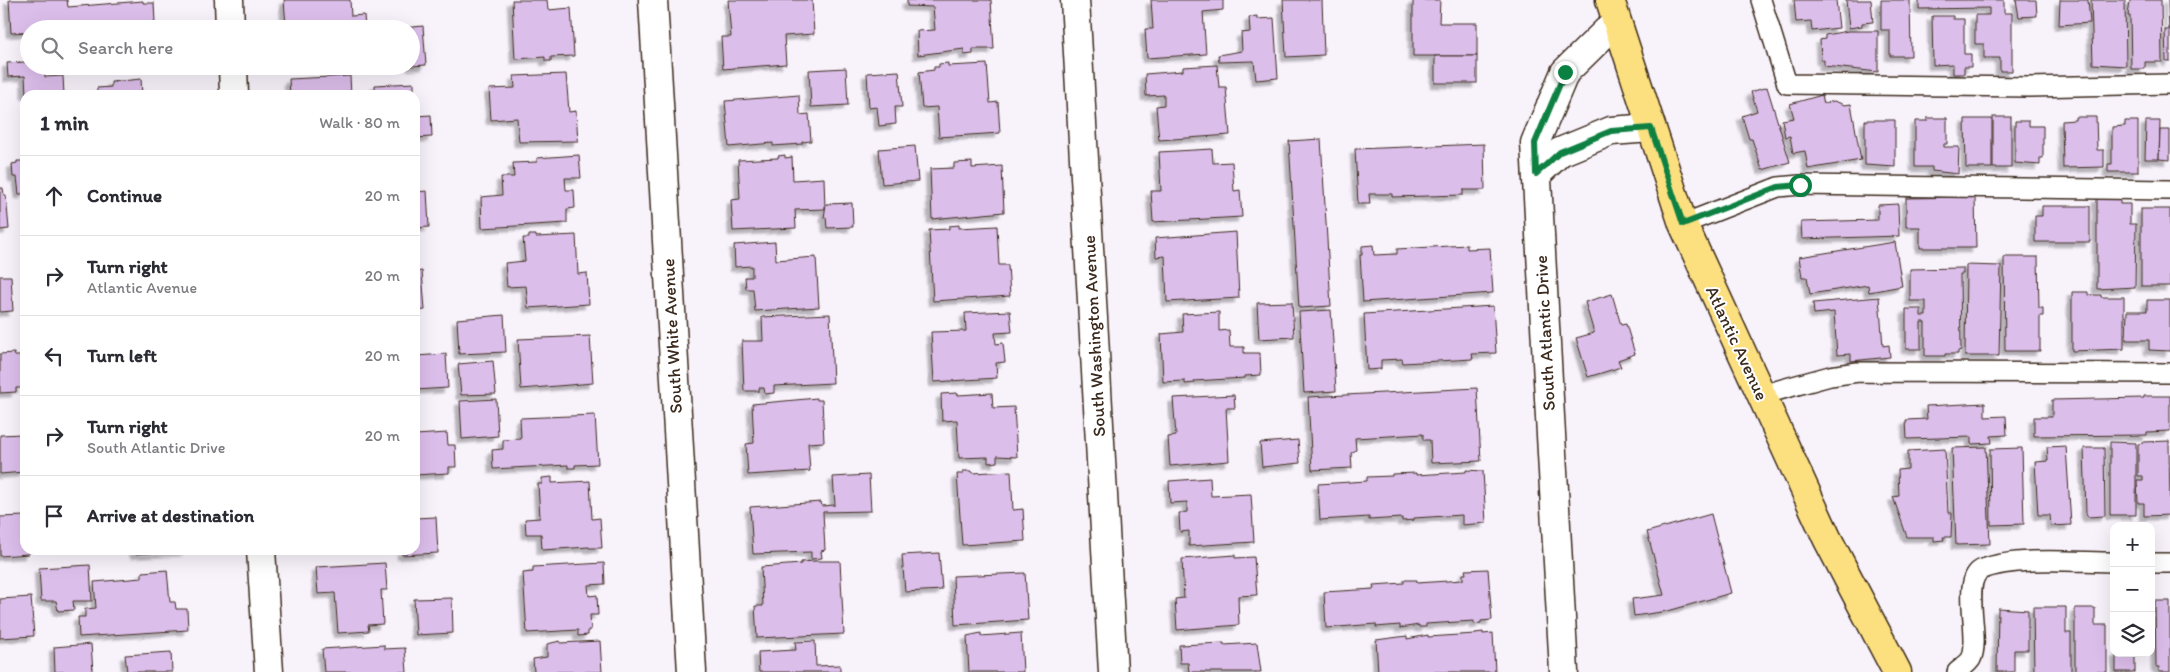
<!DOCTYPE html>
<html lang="en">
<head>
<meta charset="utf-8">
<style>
	body { margin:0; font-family:Itim,sans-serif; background:#f2f2f3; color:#2b2b33 }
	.controls { position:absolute; right:15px; bottom:15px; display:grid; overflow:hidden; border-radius:10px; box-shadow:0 5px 20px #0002 }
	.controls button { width:45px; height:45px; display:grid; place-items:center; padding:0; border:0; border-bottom:1px solid #e1e1e2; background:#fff; color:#2b2b33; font:25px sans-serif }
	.stop { position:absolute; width:15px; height:15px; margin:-11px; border:4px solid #0b8043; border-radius:50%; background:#fff }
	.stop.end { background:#0b8043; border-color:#fff; box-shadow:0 1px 5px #0008 }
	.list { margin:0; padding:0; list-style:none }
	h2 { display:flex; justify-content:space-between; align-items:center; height:65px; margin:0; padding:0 20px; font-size:21px }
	h2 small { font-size:16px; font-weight:400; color:#7c7c81 }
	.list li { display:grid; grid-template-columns:32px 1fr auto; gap:15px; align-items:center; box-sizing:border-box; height:80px; padding:0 20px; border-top:1px solid #e1e1e2 }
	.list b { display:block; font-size:19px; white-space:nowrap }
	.list p { margin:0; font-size:16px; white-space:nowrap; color:#7c7c81 }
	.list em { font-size:16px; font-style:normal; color:#7c7c81 }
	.icon { flex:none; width:28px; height:28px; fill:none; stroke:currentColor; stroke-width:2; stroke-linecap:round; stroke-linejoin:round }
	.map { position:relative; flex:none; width:2170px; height:672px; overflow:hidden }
	.search { position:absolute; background:#fff; box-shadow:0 5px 20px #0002; left:20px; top:20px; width:400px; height:55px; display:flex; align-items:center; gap:12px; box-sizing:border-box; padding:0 18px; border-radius:28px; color:#7c7c81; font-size:19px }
	.panel { position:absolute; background:#fff; box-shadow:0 5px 20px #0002; left:20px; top:90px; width:400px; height:465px; border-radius:15px }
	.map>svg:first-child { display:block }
</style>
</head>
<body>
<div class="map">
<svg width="2170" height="672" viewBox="0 0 2170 672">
	<defs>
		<filter id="shadow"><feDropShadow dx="-4.5" dy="4.5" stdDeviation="1" flood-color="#0004"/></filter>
	</defs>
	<rect width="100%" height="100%" fill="#f8f2fb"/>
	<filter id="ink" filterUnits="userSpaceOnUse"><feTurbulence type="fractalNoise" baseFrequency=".02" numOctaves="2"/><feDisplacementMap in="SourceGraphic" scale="10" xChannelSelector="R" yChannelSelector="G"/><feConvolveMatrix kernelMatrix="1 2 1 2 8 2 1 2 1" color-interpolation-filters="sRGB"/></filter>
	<g filter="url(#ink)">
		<!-- building -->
		<g fill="#dcbeeb" stroke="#3b2a1e" filter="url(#shadow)">
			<path d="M9 0H67L68 7 143 1V3H154L155 22H152L153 29H29V32L11 33Z"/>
			<path d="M284 0H350L351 16 364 15 365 29H299L298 25 286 26Z"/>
			<path d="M512 0H547L548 10 571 8 574 56 551 57V61H545V57L515 59Z"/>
			<path d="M728 0H812L814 34 784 36 786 64 723 69 721 37H731Z"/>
			<path d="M907 0H991L994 49H973V54L964 55V49L918 55 917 31 935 30 933 7 907 6Z"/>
			<path d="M1151 0H1223V10L1203 12 1206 54 1147 58 1145 29H1153Z"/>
			<path d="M1283 0H1322L1324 55 1286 57Z"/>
			<path d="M1413 0H1440L1439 23H1477V56H1413Z"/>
			<path d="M1794 0H1836L1839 28 1812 31 1811 21 1796 22Z"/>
			<path d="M1846 0H1871L1873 22 1862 23V26L1849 28Z"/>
			<path d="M1881 0H1910L1911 56H1890V30H1881Z"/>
			<path d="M1919 0H2004V13H2012V71H2000V58H1984V44H1975V15H1989V8L1919 9Z"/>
			<path d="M2016 0H2036L2037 16 2019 17Z"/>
			<path d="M2060 0H2088L2090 23 2059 25Z"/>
			<path d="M2091 0H2125L2126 66 2093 64Z"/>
			<path d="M2130 0H2161L2162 62H2145V69H2131L2130 16H2128Z"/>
			<path d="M2168 0H2170V61H2166L2165 30H2169Z"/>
			<path d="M1257 16V19L1274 18 1278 78 1256 80 1254 61 1219 62 1218 55 1242 51 1241 33 1250 32 1249 17Z"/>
			<path d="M1932 16H1953V19H1964V54H1971V67H1964V74H1953V64L1933 65Z"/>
			<path d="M423 26 426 65 411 66V29H392Z"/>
			<path d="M1848 31H1878V72L1824 66V60H1821L1820 40 1825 39V35Z"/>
			<rect x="1435" y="56" width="42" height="27"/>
			<path d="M26 62 29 66H44L45 77 63 76 64 95H26L25 76 8 77 7 63Z"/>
			<path d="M948 63V66L987 64 990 103 998 102 1000 133 939 137 937 107 922 108 919 72 934 70V67H939V64Z"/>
			<path d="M1217 65 1219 87H1226L1230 135 1159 140 1156 106 1164 105V95L1146 96 1145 74 1183 71V67Z"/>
			<path d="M846 68 848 105 811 107 809 70Z"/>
			<path d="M899 71 902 107H895L896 124 879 126 877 107 869 108 867 73Z"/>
			<path d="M566 74 569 112 576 111 578 141 519 142 517 118 491 120 489 89 515 88 514 76Z"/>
			<path d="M350 76 351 95H290L289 79Z"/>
			<path d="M141 79 142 95H82L97 93V88L111 87V82Z"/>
			<path d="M414 83V95H375V85Z"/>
			<path d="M1767 87 1790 162 1762 170 1752 139H1749L1742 116 1757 111 1751 92Z"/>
			<path d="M799 95 800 115 809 114 811 141 802 142V144L773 146V143L729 147 725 101Z"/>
			<path d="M1822 95 1824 104 1834 101 1845 105 1851 104 1861 160 1808 169 1805 151 1793 153 1790 136 1785 137 1782 120 1794 118 1790 104Z"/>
			<path d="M415 111V116L431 115 432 137 415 138Z"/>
			<rect x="1993" y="117" width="18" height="51"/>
			<path d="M2075 117H2096L2097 150H2104V167L2063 168 2062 121 2075 120Z"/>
			<path d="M1927 118H1947V144H1944V147H1959L1958 174 1932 171V167H1915V121H1927Z"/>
			<path d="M1965 119H1992V168H1966Z"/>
			<path d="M1865 120H1895V167L1865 165Z"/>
			<path d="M2015 121H2029V126H2043V158H2040V165L2015 163Z"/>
			<path d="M2125 121H2138V172H2108V164H2112V127L2125 126Z"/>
			<path d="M2146 121H2160L2159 159H2145Z"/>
			<path d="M2160 130H2170V160L2159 159Z"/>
			<path d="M1321 139 1331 306 1299 308 1289 141Z"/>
			<path d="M1484 144 1485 190H1463V195L1392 197V194H1369L1370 204H1358L1355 149Z"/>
			<path d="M915 146 918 181 882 184 879 149Z"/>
			<path d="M1212 149 1213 163 1232 162 1234 191 1240 190 1242 217 1153 222 1151 191H1161L1159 152Z"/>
			<path d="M579 155 581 178H565L566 190H574L575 208 567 209V223L482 228 481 197 502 195 501 177H514L513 163 537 162V158Z"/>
			<path d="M785 155V158L792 157 793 180 824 178 825 209 795 210 796 228 733 231 731 200 740 199 738 160 778 158V156Z"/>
			<path d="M17 161H25V194H19L17 177H13L12 164 17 163Z"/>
			<path d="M972 162V168L1002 166 1004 212 932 219 930 169 954 168V163Z"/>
			<path d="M0 188H3L4 195H6L9 229 0 230Z"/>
			<path d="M427 191 429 227 415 228V192Z"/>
			<path d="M1975 197 1976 248H1920V227H1906V198Z"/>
			<path d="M2097 198 2120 199V204H2130V224H2136L2135 287 2097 289Z"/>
			<path d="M852 203 853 227 827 228 826 217 824 218 826 204Z"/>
			<path d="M1898 204 1899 236 1802 239 1801 222 1878 220V205Z"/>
			<path d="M2042 206H2090V242H2035V216H2042Z"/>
			<rect x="2141" y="209" width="29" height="77"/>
			<path d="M959 225V228L997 226 999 265H1008L1010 296 933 301 929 230 949 229V226Z"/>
			<path d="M1236 232 1239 298 1167 302 1165 256 1156 257 1155 238Z"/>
			<path d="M529 235H536V237L576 235 578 274 587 273 589 304 528 308 526 286 507 287 505 263 525 261 523 238H529Z"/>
			<path d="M775 242 776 260 816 257 819 307 755 311 753 289H746L745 277H752V266L735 267 734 245Z"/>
			<path d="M1895 242 1902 286 1869 292 1868 285 1810 294 1807 277H1802L1799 257Z"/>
			<path d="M1373 245 1374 255 1397 254V249L1467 245V249L1490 248 1493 293 1363 302 1360 255H1362V246Z"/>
			<path d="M2004 257H2038L2039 308H2043V316H2040V351H2005Z"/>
			<path d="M1966 265 2001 266 1999 356H1965Z"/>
			<path d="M1963 268V274H1960L1961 350 1958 351V354H1945V356H1925V322H1921V349H1906V309H1921V316H1926V301H1910V269Z"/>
			<path d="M422 271 425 310 415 311V272Z"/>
			<path d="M0 276H11L13 311 0 312Z"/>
			<path d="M2072 292H2088V295H2101V297H2124V349L2072 351Z"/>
			<path d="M1612 294 1621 325 1626 324 1635 354 1618 360 1621 367 1588 377 1576 338 1594 333 1585 302Z"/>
			<path d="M1879 297 1883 346 1889 345 1890 357 1851 361V354L1837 355 1834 312 1814 314 1813 303Z"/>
			<path d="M2147 300H2170V351L2149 350V340H2126L2127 311H2147Z"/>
			<path d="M1292 302 1294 337 1259 339 1257 303Z"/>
			<path d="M1493 306 1496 353 1472 354 1473 359 1403 363 1402 359 1381 360V369L1367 370 1364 314Z"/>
			<path d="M1331 310 1336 391 1304 393 1299 312Z"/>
			<path d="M1010 311 1012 332 995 333 996 344 1003 343 1005 362 996 363 997 378 934 382 931 332 966 331 965 313Z"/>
			<path d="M1219 312V331L1229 330 1230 347H1244V353H1260L1261 375 1245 376V378L1194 381 1195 383 1185 384V381L1163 382 1161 334 1183 332 1182 314Z"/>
			<path d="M830 314 833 383 774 386V393L765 394 764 388H759V391H744L742 341H763L762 317Z"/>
			<path d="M504 315 506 352 459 354 457 319Z"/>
			<path d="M590 336 593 383 521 389 518 339Z"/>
			<path d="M14 353 15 356H21L22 388H16V392L0 393V354Z"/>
			<path d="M446 354 448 388 415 390V356Z"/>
			<path d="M493 361 496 394 461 395 458 364Z"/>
			<path d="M1477 388 1481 461 1431 463 1430 440H1423V434L1355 438 1356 450 1351 453 1352 468 1312 470 1308 397Z"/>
			<path d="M957 393 958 395 992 393 993 408 1014 407 1017 457 997 456V462L988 463V457L959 458 957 420 942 421 941 394Z"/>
			<path d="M1234 395 1235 408H1226L1229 461 1170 466 1168 437 1176 436 1173 398Z"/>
			<path d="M2144 396H2170V431L2147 432V435L2034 436V417H2052V400L2144 398Z"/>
			<path d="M817 398V400H822L824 442 808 443 810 471 748 475 746 444 754 443 752 404Z"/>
			<path d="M496 399 498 436 462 439 460 401Z"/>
			<path d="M1985 403V417L2006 416 2007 435 1991 436 1992 443 1971 444V437L1907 439 1906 420 1927 419 1926 406Z"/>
			<path d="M595 415 598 464 575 465V468H568V465L493 469 492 450 503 449V440L521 439 520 418Z"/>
			<path d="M447 433 448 445H455L456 467H449V473L415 475V435Z"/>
			<path d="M22 434 24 472 0 474V435Z"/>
			<path d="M1298 440 1300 463 1262 467 1260 443Z"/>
			<path d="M2169 441 2170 515 2144 516V503H2138L2137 480H2143V476H2138V444L2143 443V442Z"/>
			<path d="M2110 442 2136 443V515H2110Z"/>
			<path d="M2066 446 2071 525 2051 526 2050 515H2038L2035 462 2048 461 2047 447Z"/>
			<path d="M1986 447 1990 544 1956 545 1952 448Z"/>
			<path d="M2022 448 2024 524 1991 525 1990 449Z"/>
			<path d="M2084 448H2104L2105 516 2088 517 2086 513Z"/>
			<path d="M1945 449 1948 513H1952L1951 537H1943L1944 540 1934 541V537H1907L1893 497 1899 496 1898 470 1908 469V451Z"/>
			<path d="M1466 470 1483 471 1486 523 1462 525V515L1414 518V520L1402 521V518L1369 520V517L1320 520 1318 484 1367 481V477L1392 476V474L1416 473V475L1466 472Z"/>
			<path d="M963 471H972V473L1011 471 1013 510 1023 509 1025 541 962 545 957 474H963Z"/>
			<path d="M869 475 871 511 823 512 825 550 821 551 822 558 811 559V552L753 554 750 507 821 502 822 506 835 505 833 477Z"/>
			<path d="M552 477V483L590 481 592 519 600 518 602 548H589V547L542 550 541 534H526L525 519 540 518 538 484H542V478Z"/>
			<path d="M1210 478 1211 496 1251 494 1254 542 1189 546V531L1180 532 1179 513 1187 512V502L1170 503 1169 481Z"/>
			<path d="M1711 514 1731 593 1668 611 1634 616 1632 599 1664 595 1647 532Z"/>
			<path d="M25 516V550H29V554L0 556V517Z"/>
			<path d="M436 517 438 553 402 555V550H415V518Z"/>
			<path d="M134 550H186V551L135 554Z"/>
			<path d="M939 553 942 590 905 592 902 555Z"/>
			<path d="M1235 555V558L1254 557 1257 595 1238 596 1239 625 1177 630 1175 599 1184 598 1182 559Z"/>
			<path d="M815 561H840L844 634 757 638 755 606H763L761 567 801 564V562Z"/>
			<path d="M385 563 387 590H381L383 624 368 625 369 631 338 633 335 593 318 594 316 567Z"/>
			<path d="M604 563 605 584 588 585 589 596 597 595 598 615H590L591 630H588V635L578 636V630L527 633 523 573 533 572V567Z"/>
			<path d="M90 565 92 601H73L74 610 58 611 56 601H41L39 568Z"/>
			<path d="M1488 569 1492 620 1481 621V623L1474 624V621L1426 624V627H1419V625L1400 628V625L1376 627V624L1326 628 1324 592 1374 589 1373 585 1404 583V580H1417V583L1463 580V574H1466L1465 570Z"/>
			<path d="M167 570 170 602H175L176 609H187L188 630 79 637 78 617H85V609L96 608 94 582 142 578V572Z"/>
			<path d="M1025 573 1028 620 955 625 953 576Z"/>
			<path d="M31 597 34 636 0 638V599Z"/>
			<path d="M452 598 453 633 416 635 414 599Z"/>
			<path d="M2155 601H2170V672H2159V667H2156Z"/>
			<path d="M2033 607H2066V633H2071V672H2034Z"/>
			<path d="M1998 608 2028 610V650H2014V672H1997Z"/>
			<path d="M2075 608H2095V625H2107V672H2075Z"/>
			<path d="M1483 632V634L1493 633 1495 672H1378L1376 640 1407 636V639L1428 635V637L1475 634V633Z"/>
			<path d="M981 633V636L1021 633 1023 672H969L967 636Z"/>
			<path d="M560 641V643L600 641 602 672H534L533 659 547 657V644Z"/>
			<path d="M815 641 816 666 840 665V672H759L758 652 796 650 795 642Z"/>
			<path d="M1224 643V645L1257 643 1261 672H1189L1188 663H1180L1179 645Z"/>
			<path d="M91 644 93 672H55L54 647Z"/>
			<path d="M384 645V649L405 648 407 672H324L322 649Z"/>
			<path d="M171 652 172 672H127L125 655Z"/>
			<rect x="2116" y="653" width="19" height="19"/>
		</g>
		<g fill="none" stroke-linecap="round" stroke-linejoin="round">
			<!-- service casing -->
			<g stroke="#3b2a1e" stroke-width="22">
				<g id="service">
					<path d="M1761 0 1787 84 2029 87 2170 84"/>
					<path d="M1683 224 1778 187 1800 185 2170 190"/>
					<path d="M1761 395 1830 376 1858 372 2170 373"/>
					<path d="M2151 563H2170"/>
					<path d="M1957 672C1961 668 1968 664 1971 659 1982 638 1959 578 1983 569 2017 556 2077 562 2114 562"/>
				</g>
			</g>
			<!-- minor casing -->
			<g stroke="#3b2a1e" stroke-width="31">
				<g id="minor">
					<path d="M229 0 230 29"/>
					<path d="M653 0 692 672"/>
					<path d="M1075 0 1113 672"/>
					<path d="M233 66 234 95"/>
					<path d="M1537 174 1560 152 1611 131 1651 128"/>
					<path d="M261 550 269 672"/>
					<path d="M1564 672 1535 143 1565 72 1616 22"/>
				</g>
			</g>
			<!-- primary casing -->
			<g stroke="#3b2a1e" stroke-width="31">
				<path id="primary" d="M1610 0 1683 224 1827 538 1897 672"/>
			</g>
			<!-- service -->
			<use href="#service" stroke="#fff" stroke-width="19"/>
			<!-- minor -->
			<use href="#minor" stroke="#fff" stroke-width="28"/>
			<!-- primary -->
			<use href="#primary" stroke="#fce080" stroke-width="28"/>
		</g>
	</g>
	<g fill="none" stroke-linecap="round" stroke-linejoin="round" filter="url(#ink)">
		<!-- route -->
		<path stroke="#0b8043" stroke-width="6" d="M1565 72 1535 143 1536 174 1560 152 1611 131 1651 128 1683 224 1778 187 1800 185"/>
	</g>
	<g text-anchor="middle" stroke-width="4" stroke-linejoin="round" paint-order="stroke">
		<!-- street labels -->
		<g font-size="18" fill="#3b2a1e" stroke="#fff">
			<text transform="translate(1545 333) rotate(-93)" y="6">South Atlantic Drive</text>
			<text transform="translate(672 336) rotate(-93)" y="6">South White Avenue</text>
			<text transform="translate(1094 336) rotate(-93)" y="6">South Washington Avenue</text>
			<text transform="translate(1737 343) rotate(65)" y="6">Atlantic Avenue</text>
		</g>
	</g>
</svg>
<div class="controls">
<button>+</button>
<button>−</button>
<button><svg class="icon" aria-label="layers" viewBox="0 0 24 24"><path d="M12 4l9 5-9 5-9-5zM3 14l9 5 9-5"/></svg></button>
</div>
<div class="stop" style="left:1800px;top:185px"></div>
<div class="stop end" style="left:1565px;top:72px"></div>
<div class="search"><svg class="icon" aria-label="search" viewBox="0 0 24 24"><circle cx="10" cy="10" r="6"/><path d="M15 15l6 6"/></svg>Search here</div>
<section class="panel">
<h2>1 min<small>Walk · 80 m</small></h2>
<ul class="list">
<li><svg class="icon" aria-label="ahead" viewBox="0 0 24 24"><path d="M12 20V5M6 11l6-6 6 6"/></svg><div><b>Continue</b></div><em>20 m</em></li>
<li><svg class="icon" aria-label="right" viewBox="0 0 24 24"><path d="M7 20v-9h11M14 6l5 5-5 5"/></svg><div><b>Turn right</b><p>Atlantic Avenue</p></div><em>20 m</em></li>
<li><svg class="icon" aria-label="left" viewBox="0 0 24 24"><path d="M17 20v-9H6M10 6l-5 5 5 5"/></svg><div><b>Turn left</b></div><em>20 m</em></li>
<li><svg class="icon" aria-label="right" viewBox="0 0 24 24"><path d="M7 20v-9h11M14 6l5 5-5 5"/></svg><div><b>Turn right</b><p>South Atlantic Drive</p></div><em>20 m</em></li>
<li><svg class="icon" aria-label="arrive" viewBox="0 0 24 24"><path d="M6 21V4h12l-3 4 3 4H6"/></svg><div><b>Arrive at destination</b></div></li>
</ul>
</section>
</div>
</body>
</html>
